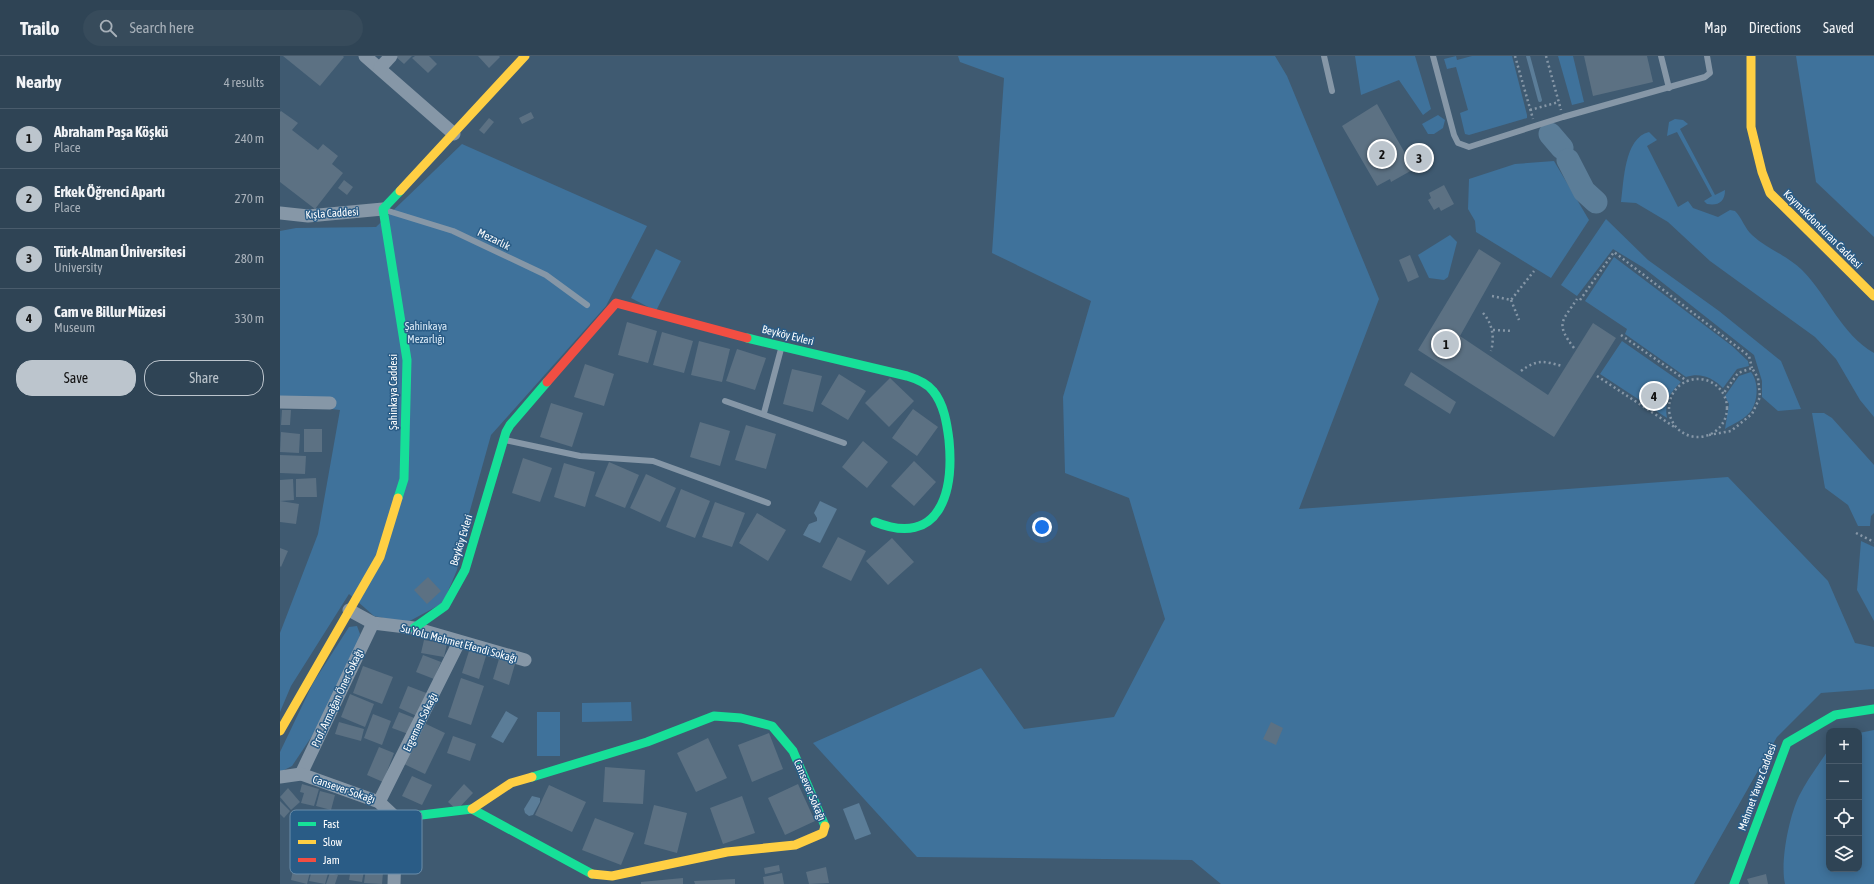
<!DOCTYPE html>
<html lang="en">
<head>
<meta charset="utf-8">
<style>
	body { margin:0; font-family:"Asap Condensed",sans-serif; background:#374b5b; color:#f1f3f6 }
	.controls { position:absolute; right:12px; bottom:12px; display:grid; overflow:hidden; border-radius:8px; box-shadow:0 2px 10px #0003 }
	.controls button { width:36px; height:36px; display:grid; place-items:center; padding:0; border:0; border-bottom:1px solid #4a5c6c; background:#2f4455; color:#f1f3f6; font:20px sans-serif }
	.you { position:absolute; left:762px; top:471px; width:14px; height:14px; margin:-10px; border:3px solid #fff; border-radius:50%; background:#1a73e8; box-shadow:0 0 0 6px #1a73e833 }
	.badge { display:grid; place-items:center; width:26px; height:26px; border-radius:50%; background:#bcc5cd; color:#111; font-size:13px; font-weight:700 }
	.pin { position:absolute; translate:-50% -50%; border:2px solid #fff; box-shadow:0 1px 4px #0006 }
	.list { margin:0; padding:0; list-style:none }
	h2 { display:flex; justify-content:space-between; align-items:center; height:52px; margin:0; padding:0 16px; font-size:17px }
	h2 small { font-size:13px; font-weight:400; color:#a7b0b9 }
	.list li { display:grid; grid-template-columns:26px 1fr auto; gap:12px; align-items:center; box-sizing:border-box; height:60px; padding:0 16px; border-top:1px solid #4a5c6c }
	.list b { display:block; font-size:15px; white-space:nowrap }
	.list p { margin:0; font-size:13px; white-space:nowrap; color:#a7b0b9 }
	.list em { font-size:13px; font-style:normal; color:#a7b0b9 }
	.actions { display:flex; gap:8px; padding:12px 16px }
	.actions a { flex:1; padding:9px 0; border:1px solid #bcc5cd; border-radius:16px; text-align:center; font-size:14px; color:#bcc5cd }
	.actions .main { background:#bcc5cd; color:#111 }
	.icon { flex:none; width:22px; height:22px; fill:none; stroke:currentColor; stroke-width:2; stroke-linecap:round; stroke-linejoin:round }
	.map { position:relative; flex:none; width:1594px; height:828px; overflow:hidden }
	header { display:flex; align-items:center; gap:24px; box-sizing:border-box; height:56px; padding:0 20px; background:#2f4455; border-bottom:1px solid #4a5c6c }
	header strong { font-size:19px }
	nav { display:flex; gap:22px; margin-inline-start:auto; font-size:14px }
	.search { width:280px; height:36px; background:#374b5b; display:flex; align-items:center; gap:10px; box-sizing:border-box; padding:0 14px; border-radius:22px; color:#a7b0b9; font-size:15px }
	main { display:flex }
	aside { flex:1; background:#2f4455 }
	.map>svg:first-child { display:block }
</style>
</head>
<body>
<header>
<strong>Trailo</strong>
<div class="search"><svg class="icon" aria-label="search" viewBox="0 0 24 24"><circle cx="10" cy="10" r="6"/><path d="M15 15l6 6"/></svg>Search here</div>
<nav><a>Map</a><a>Directions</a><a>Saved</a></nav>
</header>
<main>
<aside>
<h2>Nearby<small>4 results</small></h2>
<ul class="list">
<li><span class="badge">1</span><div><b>Abraham Paşa Köşkü</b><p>Place</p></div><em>240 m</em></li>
<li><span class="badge">2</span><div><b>Erkek Öğrenci Apartı</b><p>Place</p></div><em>270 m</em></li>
<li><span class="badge">3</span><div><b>Türk-Alman Üniversitesi</b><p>University</p></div><em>280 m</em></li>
<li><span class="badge">4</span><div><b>Cam ve Billur Müzesi</b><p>Museum</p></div><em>330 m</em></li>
</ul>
<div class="actions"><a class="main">Save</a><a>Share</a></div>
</aside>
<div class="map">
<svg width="1594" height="828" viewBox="0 0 1594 828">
	<rect width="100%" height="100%" fill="#3f5a71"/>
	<!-- green -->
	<g fill="#3f729b">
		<path d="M678 0H995L1007 20 1099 243 1019 453 1448 421 1548 525 1575 587 1594 591V633L1541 637 1497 681 1414 828H941L912 804 637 801 533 687 701 612 744 673 834 661 885 563 849 442 785 417 783 341 811 245 712 197 724 22 680 6Z"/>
		<path d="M1075 0H1135L1151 53 1143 59 1119 24 1081 39Z"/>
		<path d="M1176 0 1177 4 1192 0H1232L1247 59V62L1189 79 1185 78 1180 57 1188 54 1176 11 1167 13 1164 3Z"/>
		<path d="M1278 0H1293L1304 46 1292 49Z"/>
		<path d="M1516 0H1594V181L1536 126Z"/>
		<path d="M1158 59 1165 64 1163 72 1154 78H1148L1142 68Z"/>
		<path d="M1395 63 1403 64 1408 68 1400 73 1435 139 1445 134C1445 146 1438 150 1427 148L1424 145 1432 140 1397 76 1387 80 1389 66Z"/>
		<path d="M1369 76 1377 84 1367 90 1398 151 1408 145 1413 152 1438 161 1450 154 1455 155C1462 162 1465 173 1472 179 1487 193 1508 200 1522 214 1548 240 1561 278 1594 297V361L1580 344 1556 303 1535 281 1430 205 1388 166 1356 147 1341 146C1344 125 1344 82 1369 76Z"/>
		<path d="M182 88 367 170 326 250 211 379 189 458 177 514 163 547 126 567 94 560 69 538 11 630 0 656V577L38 478 60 354 0 347V175L16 172 96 171Z"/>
		<path d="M1274 105 1309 164 1271 222 1196 176 1195 165 1188 153 1189 123 1235 108Z"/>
		<path d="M1326 163 1368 204 1439 255 1501 305 1521 353 1498 355 1482 341V325L1474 299 1364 212 1333 193 1297 240 1281 229Z"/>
		<path d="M1170 179 1177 186 1168 221 1164 224 1149 222 1138 199Z"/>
		<path d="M376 193 401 205 376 255 351 242Z"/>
		<path d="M1334 201 1452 290 1468 305 1469 310 1457 313 1443 332C1433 322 1421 316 1406 321L1345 278 1347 273 1305 245Z"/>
		<path d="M1342 285 1401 326C1390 336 1384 347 1387 362L1320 318Z"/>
		<path d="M1471 316C1479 326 1478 345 1471 355 1465 363 1453 368 1445 373L1449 348 1445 340 1459 320Z"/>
		<path d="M1532 357H1544L1552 362 1594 409V457L1591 460 1590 470H1578L1568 449 1545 432Z"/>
		<path d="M1581 485 1594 491V565L1577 534Z"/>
		<path d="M77 570 80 578 77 589 44 662 12 710 0 716V696L33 627 69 571Z"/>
		<path d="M351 646 352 665 302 666V647Z"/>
		<rect x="257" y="656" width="23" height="44"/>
		<path d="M1594 674V828H1505C1500 806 1509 761 1519 740 1527 724 1539 708 1549 693V813H1579V677Z"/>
	</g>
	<!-- water -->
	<g fill="#5b7d98">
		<path d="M540 445 557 453 540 487 523 479 529 468 537 465V462L534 457Z"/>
		<path d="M226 655 238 662 223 687 211 681Z"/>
		<path d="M252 740 260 742V746L253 759 249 760 245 757 244 753Z"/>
		<path d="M579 747 591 778 575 784 563 753Z"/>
	</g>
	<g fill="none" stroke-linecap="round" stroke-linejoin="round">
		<!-- stream -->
		<path stroke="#5b7d98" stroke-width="4" d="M1248 0 1260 44"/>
		<!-- river -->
		<g stroke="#5b7d98" stroke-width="23">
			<path d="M1270 78 1282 92"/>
			<path d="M1288 104 1304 135 1316 146"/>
		</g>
	</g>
	<!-- building -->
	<g fill="#5c7183">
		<path d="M3 0H63L64 1 40 30Z"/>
		<path d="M115 0H132L124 8Z"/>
		<path d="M135 0H149L157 8 148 17 132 2Z"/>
		<path d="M198 0H219L220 1 209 12Z"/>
		<path d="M1304 0H1367L1373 26 1313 40Z"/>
		<path d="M1097 48 1134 113 1111 126 1110 123 1097 130 1062 70Z"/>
		<path d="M1 55 18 67 12 74 38 94 43 88 58 100 52 108 63 117 35 153 0 126V56Z"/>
		<path d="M251 56 254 62 242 68 239 62Z"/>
		<path d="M209 62 214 66 204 78 199 74Z"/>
		<path d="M64 124 73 131 67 139 58 132Z"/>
		<path d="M1164 129 1174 148 1161 155 1159 151 1154 154 1148 144 1151 142 1149 137Z"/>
		<path d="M1199 193 1221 207 1180 280 1268 339 1313 267 1336 282 1274 381 1138 294Z"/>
		<path d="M1130 199 1139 221 1128 226 1119 204Z"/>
		<path d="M347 266 377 275 368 307 338 299Z"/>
		<path d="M382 276 413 285 404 317 373 309Z"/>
		<path d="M419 285 450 293 442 326 411 319Z"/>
		<path d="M457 293 486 302 475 334 446 325Z"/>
		<path d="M305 308 334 318 324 350 294 341Z"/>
		<path d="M512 313 542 320 533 356 503 348Z"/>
		<path d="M1131 316 1176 346 1170 358 1124 329Z"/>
		<path d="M559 318 586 335 568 364 541 348Z"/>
		<path d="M610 322 634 345 609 371 585 347Z"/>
		<path d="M271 347 303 357 292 391 260 381Z"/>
		<path d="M633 353 658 371 637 400 612 382Z"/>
		<path d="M2 354H11L10 369H1Z"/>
		<path d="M420 366 450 375 440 410 410 401Z"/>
		<path d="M466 369 496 378 486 413 455 404Z"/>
		<rect x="24" y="373" width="18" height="23"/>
		<path d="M1 376 20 378 19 397 0 396Z"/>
		<path d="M583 385 608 406 587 432 562 411Z"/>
		<path d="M0 399 26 400 25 418 0 417Z"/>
		<path d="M243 402 272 412 260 446 232 437Z"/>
		<path d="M634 405 656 426 634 450 611 430Z"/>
		<path d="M329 406 359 419 345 452 315 440Z"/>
		<path d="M284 407 315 416 305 451 274 441Z"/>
		<path d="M366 418 396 432 380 466 350 452Z"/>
		<path d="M36 422 37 441H16V423Z"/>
		<path d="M13 423 14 444 0 445V424Z"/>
		<path d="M401 433 430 445 415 482 386 471Z"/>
		<path d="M0 445 19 448 16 468 0 466Z"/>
		<path d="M435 446 465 457 452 491 422 481Z"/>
		<path d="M477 457 506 474 488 505 459 487Z"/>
		<path d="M558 481 586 495 571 525 542 511Z"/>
		<path d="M612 482 634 506 608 529 586 505Z"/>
		<path d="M0 492 8 495 1 511 0 510Z"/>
		<path d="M148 521 161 535 147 548 134 534Z"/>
		<path d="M144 584 167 588 164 601 141 597Z"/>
		<path d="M189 595 206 600 199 623 182 617Z"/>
		<path d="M143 599 161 606 154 623 136 616Z"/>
		<path d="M219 603 235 608 229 629 213 623Z"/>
		<path d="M83 610 113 621 102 648 73 637Z"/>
		<path d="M181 622 204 630 191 669 168 661Z"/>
		<path d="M128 630 149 638 139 661 119 652Z"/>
		<path d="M70 638 94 648 85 671 61 661Z"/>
		<path d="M119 656 137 663 131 679 112 672Z"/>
		<path d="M93 658 111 665 102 689 84 682Z"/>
		<path d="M59 666 84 673 81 685 55 678Z"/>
		<path d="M991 666 1003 672 996 689 983 683Z"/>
		<path d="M144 667 165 677 145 718 124 708Z"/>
		<path d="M489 677 503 713 472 726 458 689Z"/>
		<path d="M173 680 196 688 190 705 167 697Z"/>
		<path d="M428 682 447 722 416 736 397 697Z"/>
		<path d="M99 691 114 697 103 726 87 719Z"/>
		<path d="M325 711 365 714 363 748 323 746Z"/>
		<path d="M132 720 152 729 142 749 122 740Z"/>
		<path d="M22 728 39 733 34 750 21 747 24 737 20 736Z"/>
		<path d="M184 728 193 737 177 754 168 746Z"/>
		<path d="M518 728 535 765 505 779 488 742Z"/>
		<path d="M269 729 306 746 292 776 255 759Z"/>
		<path d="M8 732 20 746 11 754 0 741Z"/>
		<path d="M40 735 55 739 51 754 36 750Z"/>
		<path d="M462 740 475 777 443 788 430 752Z"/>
		<path d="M0 745 10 755 4 762 0 758Z"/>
		<path d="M374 749 407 757 397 797 364 788Z"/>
		<path d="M315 762 354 777 341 809 302 794Z"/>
		<path d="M74 795 87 797 82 826 69 824Z"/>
		<path d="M35 803 51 807 45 828 29 825Z"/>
		<path d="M15 804 32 808 27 828 11 824Z"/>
		<path d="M87 804 104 805 102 828 84 827Z"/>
		<path d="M499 809 500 815 485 818 484 812Z"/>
		<path d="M546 811 549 827 529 828 526 816Z"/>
		<path d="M50 817 58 819 55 828H46Z"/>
		<path d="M502 817 504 828H484L483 821Z"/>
		<path d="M1486 818 1488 828H1469L1467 823Z"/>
		<path d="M403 822V828H361V826Z"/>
		<path d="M455 823V828H415L414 825Z"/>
	</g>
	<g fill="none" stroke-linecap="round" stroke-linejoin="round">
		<!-- path -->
		<g stroke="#8697a7" stroke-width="2.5" stroke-dasharray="2 3" stroke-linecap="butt">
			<path d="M1235 0 1253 63"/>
			<path d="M1266 0 1281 54"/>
			<path d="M1250 54 1279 46"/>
			<path d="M1212 240 1231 244 1254 215"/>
			<path d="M1231 244 1239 264"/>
			<path d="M1300 244 1334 196 1469 300 1472 312"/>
			<path d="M1203 257C1212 267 1215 281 1211 295"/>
			<path d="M1213 274 1233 275"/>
			<path d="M1341 279 1407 325"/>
			<path d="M1294 292C1275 267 1282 266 1297 243"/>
			<path d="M1241 315C1257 303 1264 305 1282 310"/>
			<path d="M1317 320 1396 372"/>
			<circle cx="1418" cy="352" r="29"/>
			<path d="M1429 379 1451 375 1472 358 1480 341 1478 322 1472 312 1458 317 1443 338"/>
			<path d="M1576 477 1594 486"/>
		</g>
		<!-- lane -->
		<g stroke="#8697a7" stroke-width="6">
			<path d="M1044 0 1052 35"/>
			<path d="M1153 0 1174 79 1178 87 1189 91 1283 61 1425 21 1430 17 1427 0"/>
			<path d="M1381 0 1389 32"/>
			<path d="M105 154 173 175 266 219 307 249"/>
			<path d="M445 345 564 387"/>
			<path d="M484 357 501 293"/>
			<path d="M225 384 300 400 373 405 488 447"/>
		</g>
		<!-- street -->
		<g stroke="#8697a7" stroke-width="13">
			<path d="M85 0 174 78"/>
			<path d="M100 12 111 0"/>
			<path d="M0 157 28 160 103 153"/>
			<path d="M0 346 50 347"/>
			<path d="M69 554 93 567 134 572 245 604"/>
			<path d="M21 718 93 567"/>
			<path d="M0 721 21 718 99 746 116 762 114 828"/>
			<path d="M99 746 179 586"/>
		</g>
		<!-- fast -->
		<g stroke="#16e098" stroke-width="9">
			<path d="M467 282 627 320C637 323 647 327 653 335 664 348 667 368 669 384 674 436 660 492 595 466"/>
			<path d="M118 442 124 423 127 304 103 153 120 135"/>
			<path d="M134 572 165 550 185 514 226 376 230 369 267 326"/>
			<path d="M252 721 367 686 434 660 461 662 492 670 513 695 545 770"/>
			<path d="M116 762 192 753 312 818"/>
			<path d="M1454 828 1507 687 1555 659 1594 653"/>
		</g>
		<!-- slow -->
		<g stroke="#ffcf43" stroke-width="9">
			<path d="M1471 0V71L1482 116 1490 137 1594 240"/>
			<path d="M120 135 245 0"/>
			<path d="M0 675 100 501 118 442"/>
			<path d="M192 753 231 727 252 721"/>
			<path d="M312 818 332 820 447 796 515 789 543 777 545 770"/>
		</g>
		<!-- jam -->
		<path stroke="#f24e42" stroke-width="9" d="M267 326 336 247 467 282"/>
	</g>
	<g text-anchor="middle" stroke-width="3" stroke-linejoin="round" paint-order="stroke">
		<!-- street labels -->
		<g font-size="11" fill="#fff" stroke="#2a5c86">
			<text transform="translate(52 157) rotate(-4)" y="4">Kışla Caddesi</text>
			<text transform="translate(1543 173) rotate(45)" y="4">Kaymakdonduran Caddesi</text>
			<text transform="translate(214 183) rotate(26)" y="4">Mezarlık</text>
			<text transform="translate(508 279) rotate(14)" y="4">Beyköy Evleri</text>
			<text transform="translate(113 336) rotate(-90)" y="4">Şahinkaya Caddesi</text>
			<text transform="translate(181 484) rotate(-73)" y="4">Beyköy Evleri</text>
			<text transform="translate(179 587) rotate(15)" y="4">Su Yolu Mehmet Efendi Sokağı</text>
			<text transform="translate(57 642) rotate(-65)" y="4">Prof. Armağan Öner Sokağı</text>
			<text transform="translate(140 666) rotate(-64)" y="4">Ergemen Sokağı</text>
			<text transform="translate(1477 731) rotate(-70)" y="4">Mehmet Yavuz Caddesi</text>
			<text transform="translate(64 733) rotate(19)" y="4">Cansever Sokağı</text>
			<text transform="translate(530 734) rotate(67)" y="4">Cansever Sokağı</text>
		</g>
		<!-- park labels -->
		<g font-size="11" fill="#d9e9f6" stroke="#2a5c86">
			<text x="146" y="274">Şahinkaya<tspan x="146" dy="13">Mezarlığı</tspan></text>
		</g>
	</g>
	<!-- legend -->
	<rect x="10" y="754" width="132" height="64" rx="6" fill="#2a5c86" stroke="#6a8daa" stroke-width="1"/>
	<rect x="18" y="766" width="18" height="4" fill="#16e098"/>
	<rect x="18" y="784" width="18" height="4" fill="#ffcf43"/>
	<rect x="18" y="802" width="18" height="4" fill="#f24e42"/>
	<g font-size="11" fill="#fff">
		<text x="43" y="772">Fast</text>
		<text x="43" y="790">Slow</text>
		<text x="43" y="808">Jam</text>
	</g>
</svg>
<div class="controls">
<button>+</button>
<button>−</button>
<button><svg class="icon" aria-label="locate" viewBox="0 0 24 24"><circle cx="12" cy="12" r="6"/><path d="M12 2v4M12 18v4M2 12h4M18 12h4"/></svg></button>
<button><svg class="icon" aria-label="layers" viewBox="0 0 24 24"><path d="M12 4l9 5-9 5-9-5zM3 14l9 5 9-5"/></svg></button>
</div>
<div class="you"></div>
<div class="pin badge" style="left:1166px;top:288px">1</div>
<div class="pin badge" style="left:1102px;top:98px">2</div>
<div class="pin badge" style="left:1139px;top:102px">3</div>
<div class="pin badge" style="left:1374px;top:340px">4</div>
</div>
</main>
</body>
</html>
